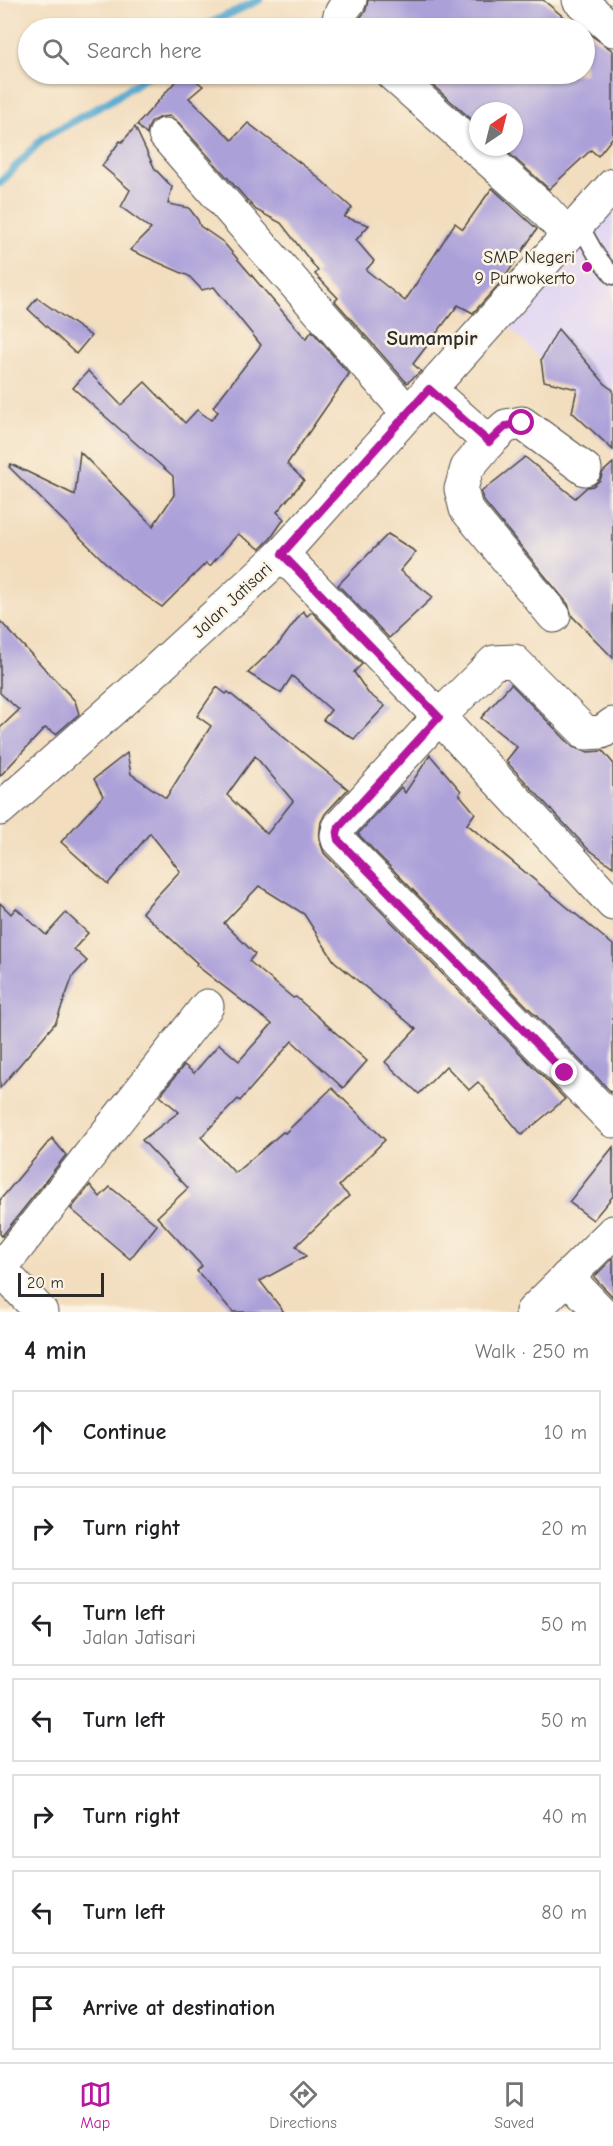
<!DOCTYPE html>
<html lang="en">
<head>
<meta charset="utf-8">
<style>
	body { margin:0; font-family:"Comic Neue",sans-serif; background:#f2f2f2; color:#202124 }
	.compass { position:absolute; left:469px; top:102px; width:54px; height:54px; border-radius:50%; background:#fff; box-shadow:0 2px 4px #0004; rotate:35deg }
	.scale { position:absolute; left:18px; bottom:15px; width:86px; box-sizing:border-box; padding-left:6px; border:3px solid #2b2b2b; border-top:0; font-size:16px; line-height:21px; white-space:nowrap; color:#2b2b2b; -webkit-text-stroke:4px #fcf5e5; paint-order:stroke }
	.stop { position:absolute; width:18px; height:18px; margin:-14px; border:4px solid #b5179e; border-radius:50%; background:#fff }
	.stop.end { background:#b5179e; border-color:#fff; box-shadow:0 2px 6px #0008 }
	.list { margin:0; padding:0; list-style:none }
	h2 { display:flex; justify-content:space-between; align-items:center; height:78px; margin:0; padding:0 24px; font-size:26px }
	h2 small { font-size:20px; font-weight:400; color:#757577 }
	.list li { display:grid; grid-template-columns:39px 1fr auto; gap:18px; align-items:center; box-sizing:border-box; height:84px; margin:0 12px 12px; padding:0 12px; border:2px solid #e0e0e0; border-radius:0px }
	.list b { display:block; font-size:22px; white-space:nowrap }
	.list p { margin:0; font-size:20px; white-space:nowrap; color:#757577 }
	.list em { font-size:20px; font-style:normal; color:#757577 }
	.icon { flex:none; width:33px; height:33px; fill:none; stroke:currentColor; stroke-width:2; stroke-linecap:round; stroke-linejoin:round }
	.map { position:relative; flex:none; width:613px; height:1312px; overflow:hidden }
	.search { position:absolute; background:#fff; box-shadow:0 2px 4px #0004; left:18px; right:18px; top:18px; height:66px; display:flex; align-items:center; gap:15px; box-sizing:border-box; padding:0 21px; border-radius:33px; color:#757577; font-size:22px }
	.sheet { height:750px; background:#fff }
	nav { display:flex; justify-content:space-around; align-items:center; box-sizing:border-box; height:84px; border-top:2px solid #e0e0e0; background:#fff; font-size:16px; color:#757577 }
	nav a { display:grid; justify-items:center; gap:3px }
	nav .on { color:#b5179e }
	.map>svg:first-child { display:block }
</style>
</head>
<body>
<div class="map">
<svg width="613" height="1312" viewBox="0 0 613 1312">
	<rect width="100%" height="100%" fill="#fcf5e5"/>
	<filter id="ink" filterUnits="userSpaceOnUse"><feTurbulence type="fractalNoise" baseFrequency=".0167" numOctaves="2"/><feDisplacementMap in="SourceGraphic" scale="12" xChannelSelector="R" yChannelSelector="G"/><feConvolveMatrix kernelMatrix="1 2 1 2 8 2 1 2 1" color-interpolation-filters="sRGB"/></filter>
	<filter id="wash" filterUnits="userSpaceOnUse"><feTurbulence type="fractalNoise" baseFrequency=".008" numOctaves="4" result="noise"/><feDisplacementMap in="SourceGraphic" scale="24" xChannelSelector="R" yChannelSelector="G"/><feGaussianBlur stdDeviation="1.35" result="paint"/><feColorMatrix in="noise" values="0 0 0 0 0 0 0 0 0 0 0 0 0 0 0 0 0 1.4 0 .05"/><feComposite in="paint" operator="in"/></filter>
	<g filter="url(#wash)">
		<rect width="100%" height="100%" fill="#f2ddbe"/>
		<!-- built -->
		<path fill="#e0d4f4" d="M613 209V435L507 324Z"/>
		<g fill="none" stroke-linecap="round" stroke-linejoin="round">
			<!-- stream -->
			<g stroke="#53a8cf" stroke-width="8">
				<path d="M200 28 259 0"/>
				<path d="M0 183 43 138 110 101 151 74"/>
			</g>
		</g>
		<g id="blocks">
			<!-- building -->
			<g fill="#aca0d9" fill-rule="evenodd">
				<path d="M368 0H543L577 28H361L359 20 366 10Z"/>
				<path d="M585 31 613 51V137L598 156 591 150 549 189 502 147H514V111H478V125L420 74H585Z"/>
				<path d="M182 74H187L203 86 189 98 232 140 248 123 312 172 352 208 344 217 369 225 356 240 374 261 366 270 405 301 455 223 463 229 492 188 537 229 503 280 473 313 458 305 413 364 421 371 407 383 335 301 338 298 315 274 318 271 281 223 256 210 179 123 170 116 161 117 152 121 148 128 147 135 137 125Z"/>
				<path d="M135 127 155 169 172 187 168 204 189 208 198 220 200 226 223 242 306 339 312 331 349 374 287 464 304 480 277 512 284 519 271 538 260 549 238 534 210 566 206 563 162 607 122 579 9 467 11 464 75 495 80 452 153 526 174 495 173 476 73 388 88 371 121 405 145 382 185 423 197 410 211 420 218 412 213 407 261 345 214 287 202 290 189 276 130 250 151 229 121 207 130 190 102 166 120 141 122 142Z"/>
				<path d="M37 298 91 336 76 354 28 309Z"/>
				<path d="M558 329 607 386 613 390V450L572 412 577 389 544 381 541 360Z"/>
				<path d="M525 457 575 498 587 487 593 486 600 480 603 472 613 463V658L572 616 568 604 483 500 481 492Z"/>
				<path d="M388 534 416 552 400 571 433 597 389 638 338 585Z"/>
				<path d="M303 611 307 616 312 612 362 664 354 672 368 693 385 706 354 739 323 720 331 710 292 676 281 693 248 673 280 642Z"/>
				<path d="M0 621 75 701 79 714 56 734 45 728 0 776V728L19 710 0 693Z"/>
				<path d="M511 684 573 747 587 752 603 751 613 763V867L587 848 506 761 517 747 481 718Z"/>
				<path d="M217 687 226 694 228 692 348 789 325 814 321 822 319 839 324 853 565 1099 522 1135 478 1082 469 1090 446 1066 419 1094 385 1062 416 1029 334 961 304 914 259 886 224 923 255 954 249 961 293 998 296 997 367 1061 343 1088 292 1041 240 1101 238 1099 201 1137 235 1173 283 1132 285 1133 332 1088 385 1140 339 1186 349 1196 296 1246 306 1256 260 1281 284 1312H233L197 1271 202 1266 157 1217 188 1188 142 1140 179 1112 160 1096 184 1065 194 1073 219 1044 239 1061 272 1024 196 965 197 963 142 912 180 871 150 833 108 884 61 842 103 796 94 779 127 753 131 774 166 798 211 726 197 716ZM255 756 293 801 267 834 227 795Z"/>
				<path d="M430 755 461 791 459 794 475 813 467 824 613 945V1094L358 834 401 787 405 793Z"/>
				<path d="M0 903 11 914 16 908 46 935 66 913 88 933 74 949 87 961 73 976 56 1022 0 1088Z"/>
				<path d="M52 1138 66 1155 2 1236 0 1234V1200Z"/>
				<path d="M613 1147V1196L593 1220 569 1202Z"/>
				<path d="M90 1185 100 1197 110 1187 157 1225 130 1259 71 1209Z"/>
				<path d="M613 1258V1297L594 1277Z"/>
			</g>
		</g>
	</g>
	<g filter="url(#ink)">
		<use href="#blocks" fill-opacity="0" stroke="#494641" stroke-width="1.5"/>
		<g fill="none" stroke-linecap="round" stroke-linejoin="round">
			<!-- service casing -->
			<g stroke="#494641" stroke-width="19">
				<path id="service" d="M579 224 597 256 613 276"/>
			</g>
			<!-- minor casing -->
			<g stroke="#494641" stroke-width="35">
				<g id="minor">
					<path d="M579 0 613 30"/>
					<path d="M342 28C334 18 344 9 350 0"/>
					<path d="M392 74 544 209 568 235"/>
					<path d="M165 135 408 413"/>
					<path d="M429 389 489 442"/>
					<path d="M282 554 439 717 613 904"/>
					<path d="M554 616 466 509 461 489 467 468 489 442 506 426 522 423 585 469"/>
					<path d="M613 724 602 732 586 733 514 661 494 662 439 717 339 827 337 835 338 840 613 1121"/>
					<path d="M0 1269 207 1006"/>
					<path d="M0 1269 41 1312"/>
					<path d="M567 1277 601 1312"/>
					<path d="M532 1312 613 1232"/>
				</g>
			</g>
			<!-- tertiary casing -->
			<g stroke="#494641" stroke-width="35">
				<path id="tertiary" d="M0 809 131 693 282 554 613 185"/>
			</g>
			<!-- service -->
			<use href="#service" stroke="#fff" stroke-width="16"/>
			<!-- minor -->
			<use href="#minor" stroke="#fff" stroke-width="33"/>
			<!-- tertiary -->
			<use href="#tertiary" stroke="#fff" stroke-width="33"/>
		</g>
	</g>
	<g fill="none" stroke-linecap="round" stroke-linejoin="round" filter="url(#ink)">
		<!-- route -->
		<path stroke="#b5179e" stroke-width="8" d="M522 423 506 426 489 442 429 389 282 554 439 717 339 827 337 835 338 840 565 1073"/>
	</g>
	<!-- markers -->
	<circle fill="#b5179e" stroke="#fcf5e5" stroke-width="2" cx="587" cy="267" r="6"/>
	<g text-anchor="middle" stroke-width="5" stroke-linejoin="round" paint-order="stroke">
		<!-- poi labels -->
		<g font-size="18" fill="#2b2b2b" stroke="#fcf5e5" text-anchor="end">
			<text x="575" y="263">SMP Negeri<tspan x="575" dy="21">9 Purwokerto</tspan></text>
		</g>
		<!-- street labels -->
		<g font-size="18" fill="#2b2b2b" stroke="#fcf5e5">
			<text transform="translate(232 600) rotate(-43)" y="6">Jalan Jatisari</text>
		</g>
		<!-- quarter labels -->
		<g font-size="21" font-weight="bold" fill="#2b2b2b" stroke="#fcf5e5">
			<text x="432" y="345">Sumampir</text>
		</g>
	</g>
</svg>
<svg class="compass" viewBox="-18 -18 36 36"><path d="M0-13l5 13h-10z" fill="#e53935"/><path d="M0 13l5-13h-10z" fill="#757577"/></svg>
<div class="scale">20 m</div>
<div class="stop" style="left:522px;top:423px"></div>
<div class="stop end" style="left:565px;top:1073px"></div>
<div class="search"><svg class="icon" aria-label="search" viewBox="0 0 24 24"><circle cx="10" cy="10" r="6"/><path d="M15 15l6 6"/></svg>Search here</div>
</div>
<section class="sheet">
<h2>4 min<small>Walk · 250 m</small></h2>
<ul class="list">
<li><svg class="icon" aria-label="ahead" viewBox="0 0 24 24"><path d="M12 20V5M6 11l6-6 6 6"/></svg><div><b>Continue</b></div><em>10 m</em></li>
<li><svg class="icon" aria-label="right" viewBox="0 0 24 24"><path d="M7 20v-9h11M14 6l5 5-5 5"/></svg><div><b>Turn right</b></div><em>20 m</em></li>
<li><svg class="icon" aria-label="left" viewBox="0 0 24 24"><path d="M17 20v-9H6M10 6l-5 5 5 5"/></svg><div><b>Turn left</b><p>Jalan Jatisari</p></div><em>50 m</em></li>
<li><svg class="icon" aria-label="left" viewBox="0 0 24 24"><path d="M17 20v-9H6M10 6l-5 5 5 5"/></svg><div><b>Turn left</b></div><em>50 m</em></li>
<li><svg class="icon" aria-label="right" viewBox="0 0 24 24"><path d="M7 20v-9h11M14 6l5 5-5 5"/></svg><div><b>Turn right</b></div><em>40 m</em></li>
<li><svg class="icon" aria-label="left" viewBox="0 0 24 24"><path d="M17 20v-9H6M10 6l-5 5 5 5"/></svg><div><b>Turn left</b></div><em>80 m</em></li>
<li><svg class="icon" aria-label="arrive" viewBox="0 0 24 24"><path d="M6 21V4h12l-3 4 3 4H6"/></svg><div><b>Arrive at destination</b></div></li>
</ul>
</section>
<nav>
<a class="on"><svg class="icon" aria-label="map" viewBox="0 0 24 24"><path d="M3 6l6-2 6 2 6-2v14l-6 2-6-2-6 2zM9 4v14M15 6v14"/></svg>Map</a>
<a><svg class="icon" aria-label="directions" viewBox="0 0 24 24"><path d="M12 3l9 9-9 9-9-9zM9 14v-3h6M13 9l2 2-2 2"/></svg>Directions</a>
<a><svg class="icon" aria-label="saved" viewBox="0 0 24 24"><path d="M7 4h10v16l-5-4-5 4z"/></svg>Saved</a>
</nav>
</body>
</html>
